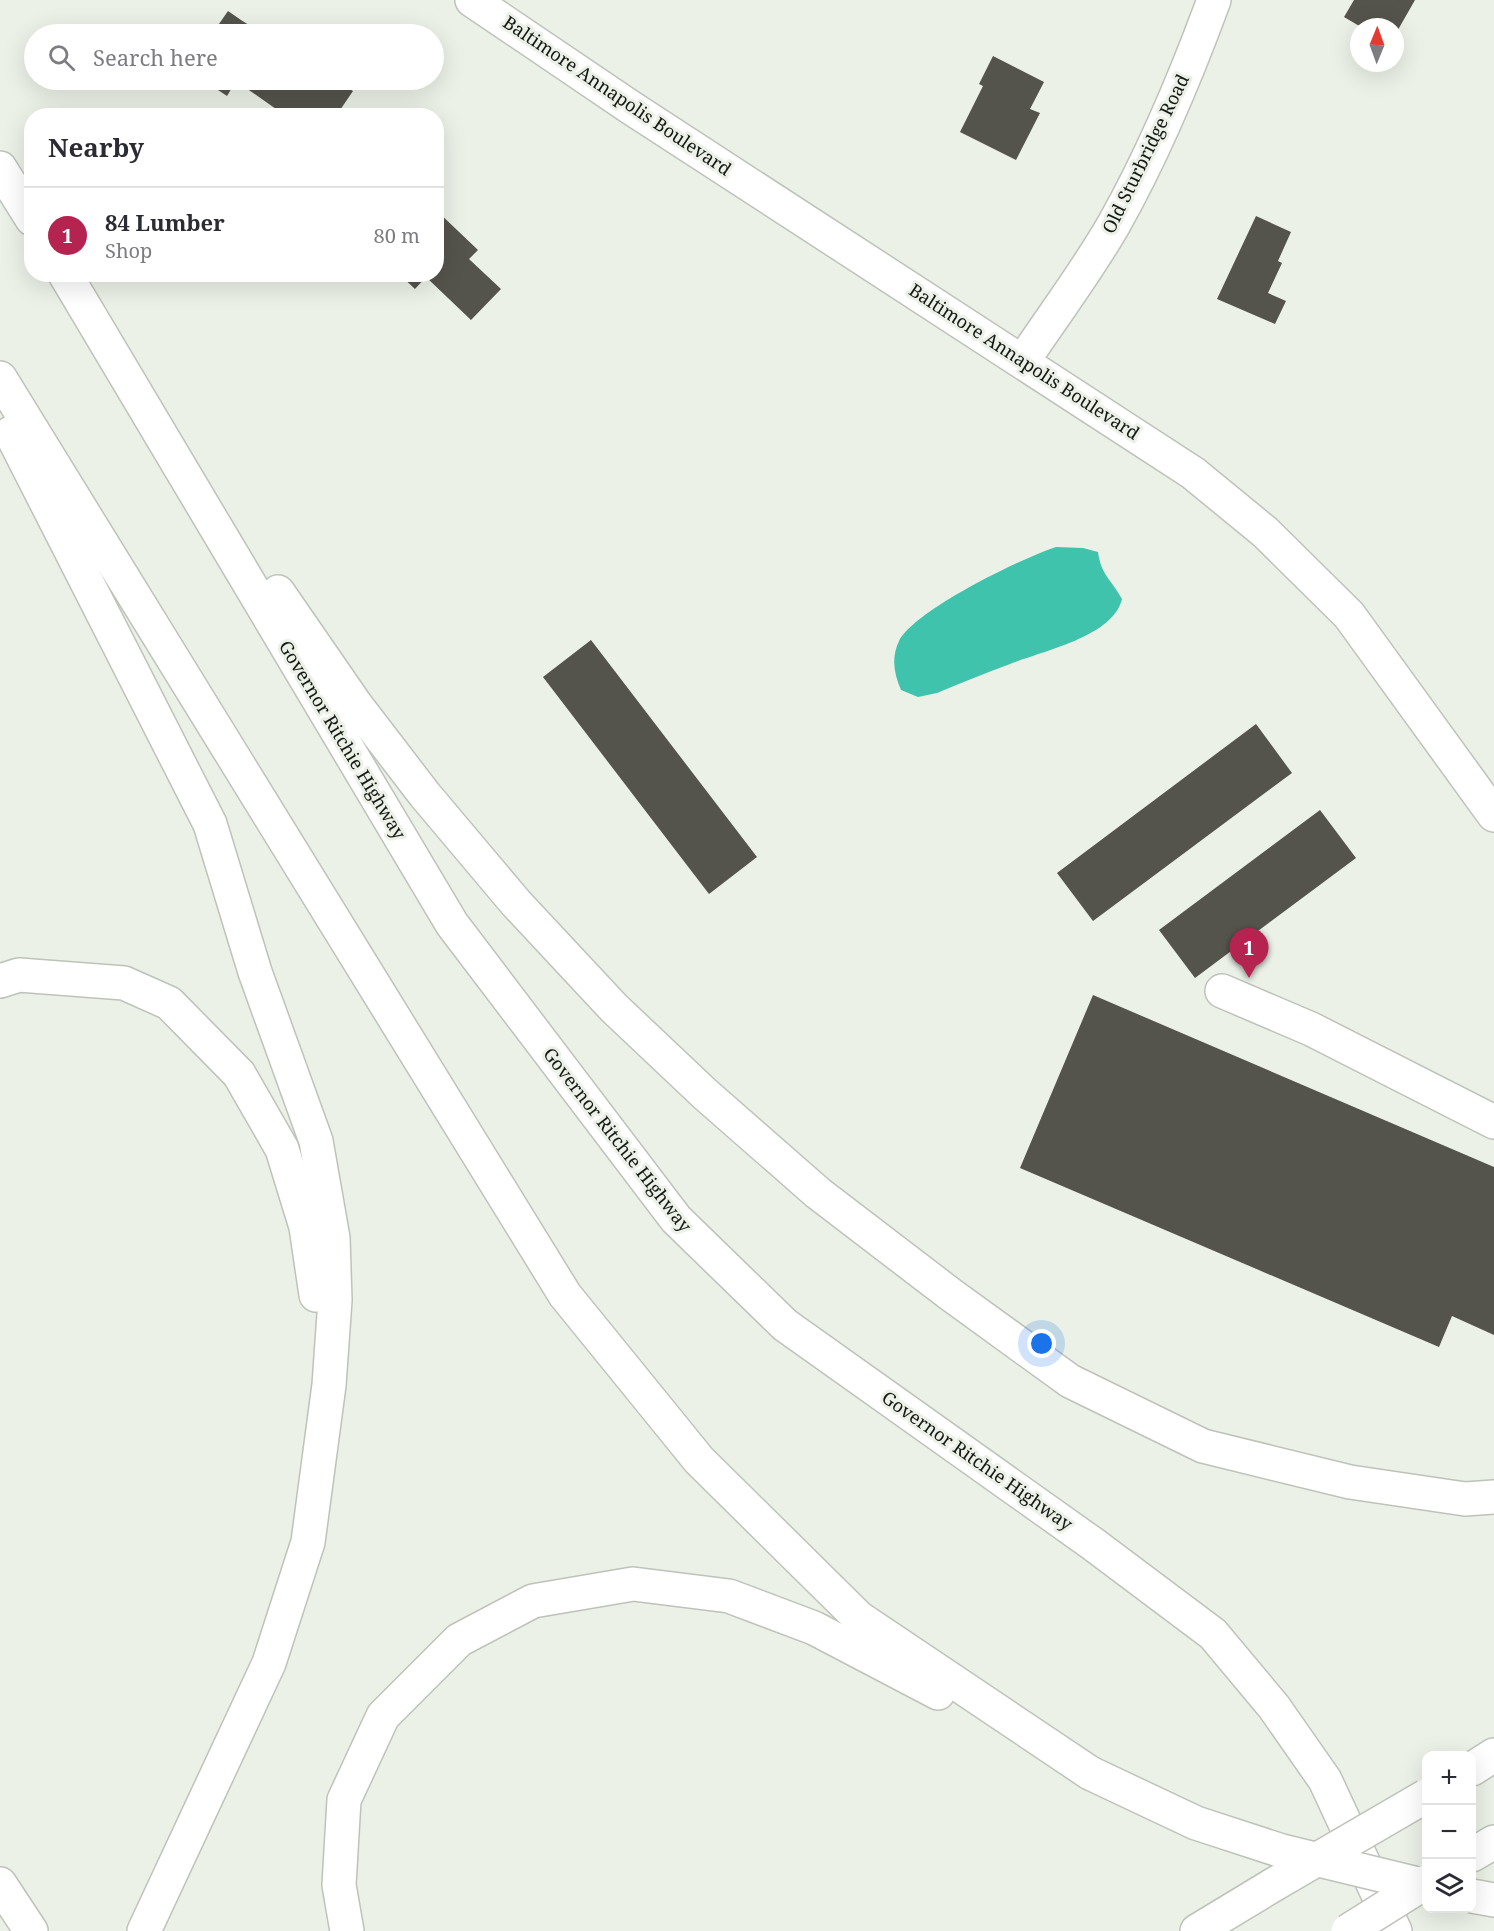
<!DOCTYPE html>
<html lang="en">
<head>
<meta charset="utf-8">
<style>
	body { margin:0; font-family:"Noto Serif",serif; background:#f7f7f7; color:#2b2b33 }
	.controls { position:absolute; right:18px; bottom:18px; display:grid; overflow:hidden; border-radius:12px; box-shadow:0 6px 24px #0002 }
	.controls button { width:54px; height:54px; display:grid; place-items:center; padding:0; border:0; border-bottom:2px solid #e1e1e2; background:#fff; color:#2b2b33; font:30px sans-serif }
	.compass { position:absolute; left:1350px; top:18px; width:54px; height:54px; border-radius:50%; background:#fff; box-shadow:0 6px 24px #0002; rotate:1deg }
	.you { position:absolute; left:1042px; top:1344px; width:21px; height:21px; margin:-15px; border:4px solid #fff; border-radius:50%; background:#1a73e8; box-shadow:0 0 0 9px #1a73e833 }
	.badge { display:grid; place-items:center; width:39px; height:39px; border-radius:50%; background:#b52450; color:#fff; font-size:20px; font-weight:700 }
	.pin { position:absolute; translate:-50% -50px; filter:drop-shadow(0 2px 3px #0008) }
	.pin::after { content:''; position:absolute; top:32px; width:21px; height:18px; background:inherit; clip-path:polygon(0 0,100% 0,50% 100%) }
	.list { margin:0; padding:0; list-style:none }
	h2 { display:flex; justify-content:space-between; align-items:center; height:78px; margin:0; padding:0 24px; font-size:26px }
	h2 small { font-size:20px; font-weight:400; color:#7c7c81 }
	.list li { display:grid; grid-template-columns:39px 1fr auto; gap:18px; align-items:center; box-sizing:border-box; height:96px; padding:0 24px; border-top:2px solid #e1e1e2 }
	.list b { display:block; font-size:22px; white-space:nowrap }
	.list p { margin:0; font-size:20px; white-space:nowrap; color:#7c7c81 }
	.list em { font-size:20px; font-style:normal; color:#7c7c81 }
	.icon { flex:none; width:33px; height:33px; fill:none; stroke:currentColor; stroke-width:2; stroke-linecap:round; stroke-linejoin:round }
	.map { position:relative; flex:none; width:1494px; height:1931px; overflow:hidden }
	.search { position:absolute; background:#fff; box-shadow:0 6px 24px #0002; left:24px; top:24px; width:420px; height:66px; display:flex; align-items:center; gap:15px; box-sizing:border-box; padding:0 21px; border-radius:33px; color:#7c7c81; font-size:22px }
	.panel { position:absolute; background:#fff; box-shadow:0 6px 24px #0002; left:24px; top:108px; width:420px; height:174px; border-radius:24px }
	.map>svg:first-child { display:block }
</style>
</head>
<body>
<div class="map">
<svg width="1494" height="1931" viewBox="0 0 1494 1931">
	<rect width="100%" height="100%" fill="#ebf1e7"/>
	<!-- water -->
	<path fill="#40c3ad" d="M1056 547 1083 548 1098 552C1101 575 1111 579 1122 599 1113 637 1042 651 1010 664 985 673 961 683 937 693L918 697 901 690C894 674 891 658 899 641 915 610 1022 558 1056 547Z"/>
	<!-- building -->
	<g fill="#54544c">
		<path d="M1354 0H1415L1395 35V27H1361L1344 17Z"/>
		<path d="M228 11 241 20 263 34H212Z"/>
		<path d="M993 56 1044 82 1030 109 1040 113 1016 160 960 132 983 86 979 84Z"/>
		<path d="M203 80H336L353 91 336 116H286L236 81 227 96Z"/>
		<path d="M436 210 478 250 469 259 501 289 471 320 426 277 415 289 399 274H436Z"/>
		<path d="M1256 216 1291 232 1278 261 1282 263 1268 293 1286 301 1275 324 1217 299Z"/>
		<path d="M591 640 757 857 709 894 543 677Z"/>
		<path d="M1256 724 1292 773 1093 921 1057 873Z"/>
		<path d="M1320 810 1356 858 1195 978 1159 930Z"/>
		<path d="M1093 995 1494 1167V1335L1452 1316 1439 1347 1020 1168Z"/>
	</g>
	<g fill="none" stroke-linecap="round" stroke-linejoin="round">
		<!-- minor casing -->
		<g stroke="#bec3ba" stroke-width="36">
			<g id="minor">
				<path d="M472 0 630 107 1193 473 1265 532 1349 615 1494 815"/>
				<path d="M1023 361C1053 316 1087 271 1114 224 1154 153 1186 76 1214 0"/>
				<path d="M1222 991 1311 1029 1494 1122"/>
				<path d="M0 1884 31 1931"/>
			</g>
		</g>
		<!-- highway casing -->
		<g stroke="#bec3ba" stroke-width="36">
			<g id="highway">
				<path d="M0 168 32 219"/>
				<path d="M65 274 452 924 676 1219 785 1325 1093 1544 1213 1634 1274 1707 1325 1780 1395 1931"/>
				<path d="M0 378 565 1295 699 1460 859 1618 1090 1773"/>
				<path d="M11 433 210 824 255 972 316 1141 333 1238 335 1300 329 1385 308 1542 269 1663 144 1931"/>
				<path d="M278 592 356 705 425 795 516 903 614 1008 705 1094 818 1193 950 1294 1070 1381 1203 1446 1350 1482 1465 1499 1494 1497"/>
				<path d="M0 981 19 975 124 983 169 1003 239 1074 282 1149 306 1227 316 1295"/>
				<path d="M1472 1769 1494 1755"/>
				<path d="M1472 1855 1494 1842"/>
				<path d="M1472 1896 1494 1900"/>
				<path d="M347 1931 339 1885 344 1800 383 1716 459 1640 533 1601 633 1584 729 1596 814 1628 938 1693"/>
				<path d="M1197 1931 1273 1885"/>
			</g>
		</g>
		<!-- minor -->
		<use href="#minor" stroke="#fff" stroke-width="33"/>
		<!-- highway -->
		<use href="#highway" stroke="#fff" stroke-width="33"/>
		<!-- highway-bridge casing -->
		<g stroke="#bec3ba" stroke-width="36" stroke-linecap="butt">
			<g id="highway-bridge">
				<path d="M1090 1773 1196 1823 1282 1851 1426 1886"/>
				<path d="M1273 1885 1426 1796"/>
				<path d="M1348 1931 1426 1882"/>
			</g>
		</g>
		<!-- highway-bridge -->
		<use href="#highway-bridge" stroke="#fff" stroke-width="33"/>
	</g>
	<g text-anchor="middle" stroke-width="6" stroke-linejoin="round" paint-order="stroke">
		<!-- street labels -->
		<g font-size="18" fill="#151714" stroke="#ebf1e7">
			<text transform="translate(617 96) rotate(34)" y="6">Baltimore Annapolis Boulevard</text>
			<text transform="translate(1146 154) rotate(-64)" y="6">Old Sturbridge Road</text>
			<text transform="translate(1024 362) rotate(33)" y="6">Baltimore Annapolis Boulevard</text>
			<text transform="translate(342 740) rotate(59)" y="6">Governor Ritchie Highway</text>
			<text transform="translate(617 1140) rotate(52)" y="6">Governor Ritchie Highway</text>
			<text transform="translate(977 1461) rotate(35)" y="6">Governor Ritchie Highway</text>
		</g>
	</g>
</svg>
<div class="controls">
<button>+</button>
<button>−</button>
<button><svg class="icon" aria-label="layers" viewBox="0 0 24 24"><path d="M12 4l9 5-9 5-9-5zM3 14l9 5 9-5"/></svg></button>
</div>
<svg class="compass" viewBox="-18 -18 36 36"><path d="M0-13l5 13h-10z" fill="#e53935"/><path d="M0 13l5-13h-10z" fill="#7c7c81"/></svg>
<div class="you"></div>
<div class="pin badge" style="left:1249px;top:978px">1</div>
<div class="search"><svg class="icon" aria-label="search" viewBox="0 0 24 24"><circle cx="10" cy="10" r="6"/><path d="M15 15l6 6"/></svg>Search here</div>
<section class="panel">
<h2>Nearby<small></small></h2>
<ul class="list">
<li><span class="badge">1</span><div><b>84 Lumber</b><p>Shop</p></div><em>80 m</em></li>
</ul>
</section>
</div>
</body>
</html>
